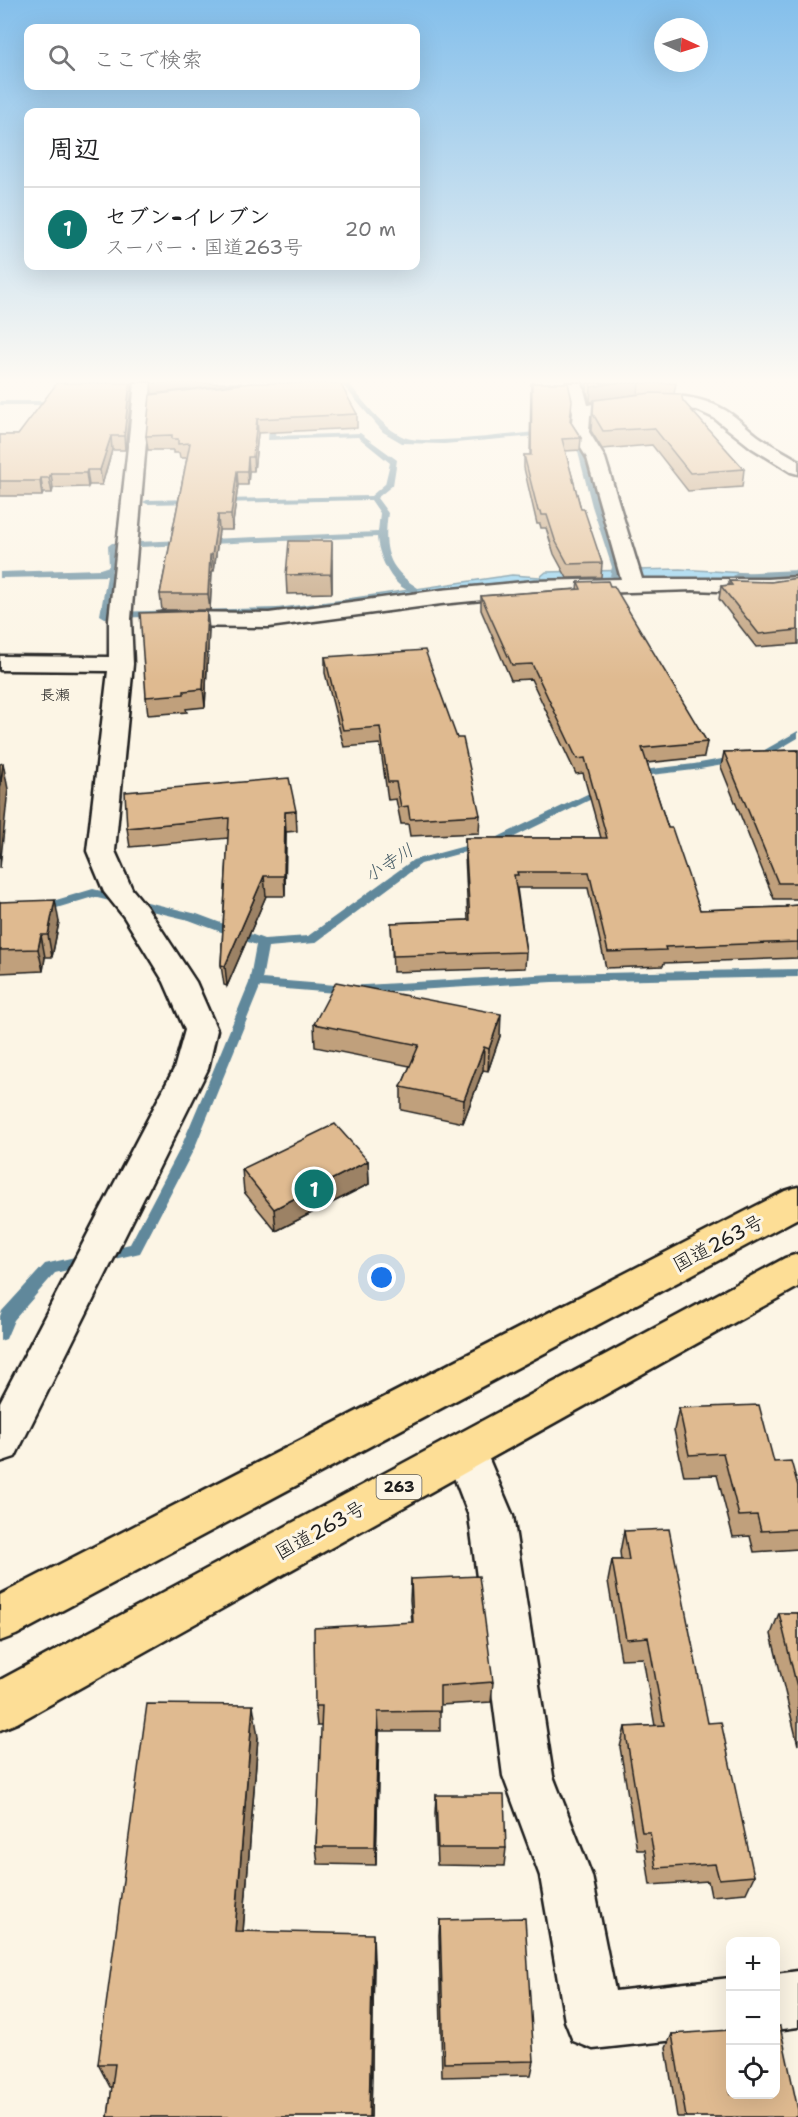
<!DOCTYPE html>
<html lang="ja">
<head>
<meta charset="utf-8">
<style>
	body { margin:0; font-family:"Shantell Sans","Klee One",sans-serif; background:#f6f6f6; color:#202124 }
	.controls { position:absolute; right:18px; bottom:18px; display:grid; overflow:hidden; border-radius:12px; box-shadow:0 6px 24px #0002 }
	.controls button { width:54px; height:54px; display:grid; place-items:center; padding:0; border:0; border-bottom:2px solid #e0e0e0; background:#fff; color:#202124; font:30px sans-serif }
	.compass { position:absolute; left:654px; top:18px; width:54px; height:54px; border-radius:50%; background:#fff; box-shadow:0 6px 24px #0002; rotate:94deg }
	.you { position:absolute; left:382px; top:1278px; width:21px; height:21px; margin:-15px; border:4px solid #fff; border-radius:50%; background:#1a73e8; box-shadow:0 0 0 9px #1a73e833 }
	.badge { display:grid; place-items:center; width:39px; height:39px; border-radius:50%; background:#0f766e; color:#fff; font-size:20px; font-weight:700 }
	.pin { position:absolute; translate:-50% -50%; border:3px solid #fff; box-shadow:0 2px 6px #0006 }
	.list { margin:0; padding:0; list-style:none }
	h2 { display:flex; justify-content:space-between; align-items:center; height:78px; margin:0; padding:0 24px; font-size:26px }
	h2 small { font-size:20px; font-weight:400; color:#757577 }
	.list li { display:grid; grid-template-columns:39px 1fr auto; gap:18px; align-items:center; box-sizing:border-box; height:84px; padding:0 24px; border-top:2px solid #e0e0e0 }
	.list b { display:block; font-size:22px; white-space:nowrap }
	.list p { margin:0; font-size:20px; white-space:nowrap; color:#757577 }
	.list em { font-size:20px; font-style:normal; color:#757577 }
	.icon { flex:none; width:33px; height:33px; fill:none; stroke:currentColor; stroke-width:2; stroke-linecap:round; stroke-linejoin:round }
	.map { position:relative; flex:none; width:798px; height:2117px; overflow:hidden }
	.search { position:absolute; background:#fff; box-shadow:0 6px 24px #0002; left:24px; top:24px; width:396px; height:66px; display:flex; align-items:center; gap:15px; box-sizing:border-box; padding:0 21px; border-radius:12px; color:#757577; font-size:22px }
	.panel { position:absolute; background:#fff; box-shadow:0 6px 24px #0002; left:24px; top:108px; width:396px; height:162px; border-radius:12px }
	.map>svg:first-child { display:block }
</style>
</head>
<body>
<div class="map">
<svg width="798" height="2117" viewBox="0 0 798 2117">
	<rect width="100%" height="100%" fill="#fcf5e5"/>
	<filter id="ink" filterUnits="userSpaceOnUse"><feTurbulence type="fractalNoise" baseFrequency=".0167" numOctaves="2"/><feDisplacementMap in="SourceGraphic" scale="12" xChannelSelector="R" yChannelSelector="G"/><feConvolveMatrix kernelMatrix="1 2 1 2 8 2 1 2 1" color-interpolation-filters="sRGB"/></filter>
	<g filter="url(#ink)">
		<!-- water -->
		<path fill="#8fd0f0" stroke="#61889b" stroke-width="1.5" d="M680 569 760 574 745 580 520 581 469 586 370 602 348 599 512 575 540 577 546 572Z"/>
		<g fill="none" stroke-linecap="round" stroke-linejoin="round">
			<!-- stream -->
			<g fill="#61889b" fill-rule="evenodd">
				<path d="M341 383H348C365 402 381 427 404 437 424 446 520 433 547 431L551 433 547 435 444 444 402 443 383 432Z"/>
				<path d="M582 383H588L587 396 583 398 579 396Z"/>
				<path d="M0 401H59L63 403 59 405H0Z"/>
				<path d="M274 413 278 415 275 436 360 433 397 460 393 485 377 498 388 513C383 549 387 568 418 588V592C394 594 378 556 377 537L116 548 117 567 111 571 116 574 110 612 277 608 378 595 382 598 378 601 277 614 105 618 100 615 107 576 0 578V572L100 569 109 566 108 546 112 543 378 532 380 513 371 500 216 503V499H219L371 496 385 484 390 463 358 437 268 440 270 415Z"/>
				<path d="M566 433H572L586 452 600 506 620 567 617 578 610 576 612 567 592 506 578 452 565 435Z"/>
				<path d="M197 499H200V503L147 504 143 502 147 500Z"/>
				<path d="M798 570V576L737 579 733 576 737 573Z"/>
				<path d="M798 731V738L764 758 694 770 634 777 629 774 634 771 694 764 761 752Z"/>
				<path d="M606 785 611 788 610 790 506 841 421 864 315 943 268 947 262 979 348 986 552 974 798 969V977L552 982 348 994 260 987 195 1147 140 1253 55 1273 14 1320 6 1339 0 1341V1316L2 1311 45 1264 130 1244 181 1147 213 1071 249 983 256 945 189 920 93 897 40 913 34 909 36 906 93 889 197 914 264 939 308 936 413 860 498 837Z"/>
			</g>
			<!-- minor casing -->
			<g stroke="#1c1c1c" stroke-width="5">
				<g id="minor">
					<path d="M135 383H151L131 619 133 664 115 851 132 889 146 906 196 982 217 1030 208 1069 15 1457 0 1462V1402L174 1069 185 1030 164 982 124 917 104 892 87 851 108 671 0 670V656L109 657V619Z"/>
					<path d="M566 383H582L588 405C629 396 683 388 721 408 735 415 746 427 758 436 771 445 785 452 798 460V474L791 472 752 448 714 418 697 410 649 407 590 415 589 432 605 458 642 579H768L798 577V589L768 593 693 590 534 595 441 604 269 627 164 626 156 624 153 619 156 614 164 612 269 613 441 590 534 581 621 579 587 458 571 432 573 412Z"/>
					<path d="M465 1432 480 1438 513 1516 553 1776 592 1876 615 1991 730 1978V2034L593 2049 573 2041 565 2021 540 1876 503 1776 469 1516 444 1451 450 1438Z"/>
					<path d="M798 1971V2027L776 2030V1974Z"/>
				</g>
			</g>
			<!-- trunk casing -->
			<g stroke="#1c1c1c" stroke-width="5">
				<g id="trunk">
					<path d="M798 1187V1218L16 1635 0 1641V1595L785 1191Z"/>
					<path d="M798 1254V1287L17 1723 0 1730V1680L785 1258Z"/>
				</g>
			</g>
			<!-- minor -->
			<use href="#minor" fill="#fcf5e5" fill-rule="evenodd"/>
			<!-- trunk -->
			<use href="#trunk" fill="#fdde96" fill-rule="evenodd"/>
		</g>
		<!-- wall -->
		<g fill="#c0a07c" stroke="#1c1c1c" stroke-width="1.5">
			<path d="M133 383 125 450H112L102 485H89L88 487 53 488 52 493H43L42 496H0V435H18Z"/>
			<path d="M251 383 357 414V428L258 433 254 471H249L248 485H238L232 530H219L214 571H212L210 610H162L160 594 187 458H180L179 453H173V450H148L146 436Z"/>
			<path d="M531 383H568L570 421 581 438 580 450 565 451 581 509 602 563 601 577 567 578 554 554 546 528H541L540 524H537L524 468V455H530Z"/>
			<path d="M587 383H676L674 394 683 401 744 469 742 487 688 491 652 445 602 449 591 431 593 402H590L587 392Z"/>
			<path d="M332 560V593L287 594 286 575Z"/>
			<path d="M798 578V644L756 647 719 599 721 586 729 585V581L771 582Z"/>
			<path d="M578 582 610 586 707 742 704 757 647 763 668 828 700 910 786 907V906L798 905V958L664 963 663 966 606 968 588 888H517L526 952 525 968 393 972 391 923 468 920 465 854V838H601L583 773 576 774 531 679 511 680 481 610V596L577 589Z"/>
			<path d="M209 629 205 707 186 709 187 712 148 715 146 697Z"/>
			<path d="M325 657 480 815 479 833 410 836 408 824H401L396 799 388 800 380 744 344 747 325 673Z"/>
			<path d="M798 750V899H774L721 767 724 752Z"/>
			<path d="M296 811 297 831 286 832 285 896H266L227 986 224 985 221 965 228 838 130 847 127 828Z"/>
			<path d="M0 902 59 922 52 957H45L43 971 0 973Z"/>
			<path d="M314 1024 500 1036 488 1071 483 1070 463 1123 401 1110V1087L410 1066 315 1047Z"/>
			<path d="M368 1161 369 1184 276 1231 244 1192 242 1169Z"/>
			<path d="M679 1408 774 1462 798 1486V1549L754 1552 750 1536 733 1537 717 1475 684 1476 674 1430Z"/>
			<path d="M624 1531 708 1723 754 1876 746 1893 711 1896 708 1881 650 1885 645 1850H637L620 1747 625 1727 655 1726 643 1658 621 1659 608 1581 612 1560H621L620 1552Z"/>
			<path d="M411 1579 493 1682 491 1702 440 1705V1731H379L376 1865 318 1864 316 1847 322 1726H317L315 1706 412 1622 410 1600Z"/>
			<path d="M779 1613H798V1745L771 1634Z"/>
			<path d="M258 1737 243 1931 374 1960 371 2117H108L112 2087H110L98 2064Z"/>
			<path d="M436 1795 506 1848 504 1866 437 1865 435 1813Z"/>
			<path d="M440 1920 534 2061 531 2075 442 2077 439 1936Z"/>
			<path d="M672 2034 798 2117H677L666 2048Z"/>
		</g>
		<!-- shaded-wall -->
		<g fill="#9c8265" stroke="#1c1c1c" stroke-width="1.5">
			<path d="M130 383H133L125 450 124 436Z"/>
			<path d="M151 383H242L152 394Z"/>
			<path d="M614 383H639L638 394 590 402 591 387Z"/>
			<path d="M257 419 258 433 254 471 253 457Z"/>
			<path d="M111 436 112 450 102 485 100 470Z"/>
			<path d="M248 457 249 471 248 485 247 471Z"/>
			<path d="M87 470 89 485 88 487 86 473Z"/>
			<path d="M237 471 238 485 232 530 231 515Z"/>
			<path d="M51 473 53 488 52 493 49 478Z"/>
			<path d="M41 478 43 493 42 496 40 481Z"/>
			<path d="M218 515 219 530 214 571 212 555Z"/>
			<path d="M332 541V593L331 574Z"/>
			<path d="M210 555 212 571 210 610 208 594Z"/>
			<path d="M207 611 209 629 205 707 203 689Z"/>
			<path d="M3 763 8 789 0 868V791Z"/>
			<path d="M285 812 286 832 285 896 284 876Z"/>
			<path d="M264 876 266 896 227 986 225 966Z"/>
			<path d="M55 900 59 922 52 957 48 935Z"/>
			<path d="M41 935 45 957 43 971 38 949Z"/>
			<path d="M501 1014 500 1036 488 1071 489 1049Z"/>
			<path d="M484 1047 483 1070 463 1123 464 1100Z"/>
			<path d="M368 1161 369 1184 276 1231 274 1209Z"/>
			<path d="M253 1705 258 1737 241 1958 235 1931Z"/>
			<path d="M378 1712 379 1731 376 1865 375 1847Z"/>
			<path d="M373 1934 374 1960 371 2117H369Z"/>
		</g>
		<!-- building -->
		<g fill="#dfba90" stroke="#1c1c1c" stroke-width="1.5">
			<path d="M57 383H130L124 436H111L100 470H87L86 473H51L49 478H41L40 481H0V435H18Z"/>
			<path d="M251 383H340L357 414 257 419 253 457H248L247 471H237L231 515H218L212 555H210L208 594H160L190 443 178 444V439H172V435L146 436 150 395Z"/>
			<path d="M532 383H568L572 400 570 421 581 438 562 439 581 509H584L602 563 568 564 555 540 547 515H542L541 511H538L524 455H531Z"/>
			<path d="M590 383H614L591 387Z"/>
			<path d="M651 393 681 394 683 401 744 469 690 473 654 428 603 431 593 414 594 400Z"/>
			<path d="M289 541H332L331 574 286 575Z"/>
			<path d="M798 578V630L759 634 721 586 732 585 729 581 771 582Z"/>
			<path d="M608 581 610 586H614L707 742 642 748 668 828H672L700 910 787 907 786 906 798 905V942L665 947 666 950 608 952 589 872H517L518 875H514L526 952 393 956 391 923 470 920 465 838H607L585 758 577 759 532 664 512 665 481 596 581 589 578 582Z"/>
			<path d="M207 611 203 689 184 691V694L146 697 140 613Z"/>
			<path d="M425 650 457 738H463L480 815 410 819 408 806 401 807 396 782H388L380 727 343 730 325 657Z"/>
			<path d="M798 750V883H778L724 752Z"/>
			<path d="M3 763 0 791V764Z"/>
			<path d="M289 778 296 811 285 812 284 876H264L225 966 221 965 229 818 127 828 125 792Z"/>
			<path d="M55 900 48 935H41L38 949 0 950V902Z"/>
			<path d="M336 982 501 1014 489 1049 484 1047 464 1100 401 1087 419 1045 314 1024Z"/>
			<path d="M335 1124 368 1161 274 1209 242 1169Z"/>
			<path d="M759 1405 774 1462 791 1461 798 1486V1529L761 1531 757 1515 739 1516 723 1453 689 1455 679 1408Z"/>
			<path d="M669 1529 708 1723 721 1722 754 1876 719 1879 715 1864 656 1868 650 1832H642L625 1727 664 1725 648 1637 626 1639 612 1560H629L624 1531Z"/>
			<path d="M479 1576 493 1682 440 1686V1711L378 1712 375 1847H316L322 1706H315L314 1628 413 1622 411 1579Z"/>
			<path d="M779 1613H798V1691Z"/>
			<path d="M147 1704 253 1705 235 1931 373 1934 369 2117H108L115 2064H98Z"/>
			<path d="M436 1795H504L506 1848H438Z"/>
			<path d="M525 1918 534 2061 444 2063 440 1920Z"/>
			<path d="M780 2026 798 2110V2117H686L672 2034 730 2030V2094H776V2027Z"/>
		</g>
	</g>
	<!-- sky -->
	<linearGradient id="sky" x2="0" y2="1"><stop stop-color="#84bfeb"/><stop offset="0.56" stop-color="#fefaf3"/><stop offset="1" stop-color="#fefaf3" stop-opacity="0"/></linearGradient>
	<rect width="798" height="680" fill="url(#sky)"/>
	<g text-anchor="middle" stroke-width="6" stroke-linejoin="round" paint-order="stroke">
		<!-- far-neighbourhood labels -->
		<g font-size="15" fill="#1c1c1c" stroke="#fcf5e5">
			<text x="55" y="700">長瀬</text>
		</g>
		<!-- shield labels -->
		<rect fill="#fcf5e5" stroke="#5f5d58" stroke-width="1.5" x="376.5" y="1475" width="45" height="24" rx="4.5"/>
		<g font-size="15" font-weight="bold" fill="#1c1c1c">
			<text x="399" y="1492">263</text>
		</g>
		<!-- water labels -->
		<g font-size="18" font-style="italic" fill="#445b66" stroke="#fcf5e5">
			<text transform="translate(389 863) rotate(-33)" y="6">小寺川</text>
		</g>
		<!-- near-street labels -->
		<g font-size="20" fill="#1c1c1c" stroke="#fcf5e5">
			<text transform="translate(718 1243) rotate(-28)" y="7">国道263号</text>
			<text transform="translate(320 1530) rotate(-29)" y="7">国道263号</text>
		</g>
	</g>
</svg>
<div class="controls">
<button>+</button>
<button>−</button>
<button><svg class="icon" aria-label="locate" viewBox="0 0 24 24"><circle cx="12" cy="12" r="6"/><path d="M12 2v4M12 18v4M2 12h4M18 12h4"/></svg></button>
</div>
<svg class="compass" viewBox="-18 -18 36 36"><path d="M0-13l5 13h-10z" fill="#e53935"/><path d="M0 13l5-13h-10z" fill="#757577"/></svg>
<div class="you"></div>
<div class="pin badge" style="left:314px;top:1189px">1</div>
<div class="search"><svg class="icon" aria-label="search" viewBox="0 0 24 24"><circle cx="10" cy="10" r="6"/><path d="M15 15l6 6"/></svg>ここで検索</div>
<section class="panel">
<h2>周辺<small></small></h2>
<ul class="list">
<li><span class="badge">1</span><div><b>セブン-イレブン</b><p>スーパー · 国道263号</p></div><em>20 m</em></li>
</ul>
</section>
</div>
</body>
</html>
